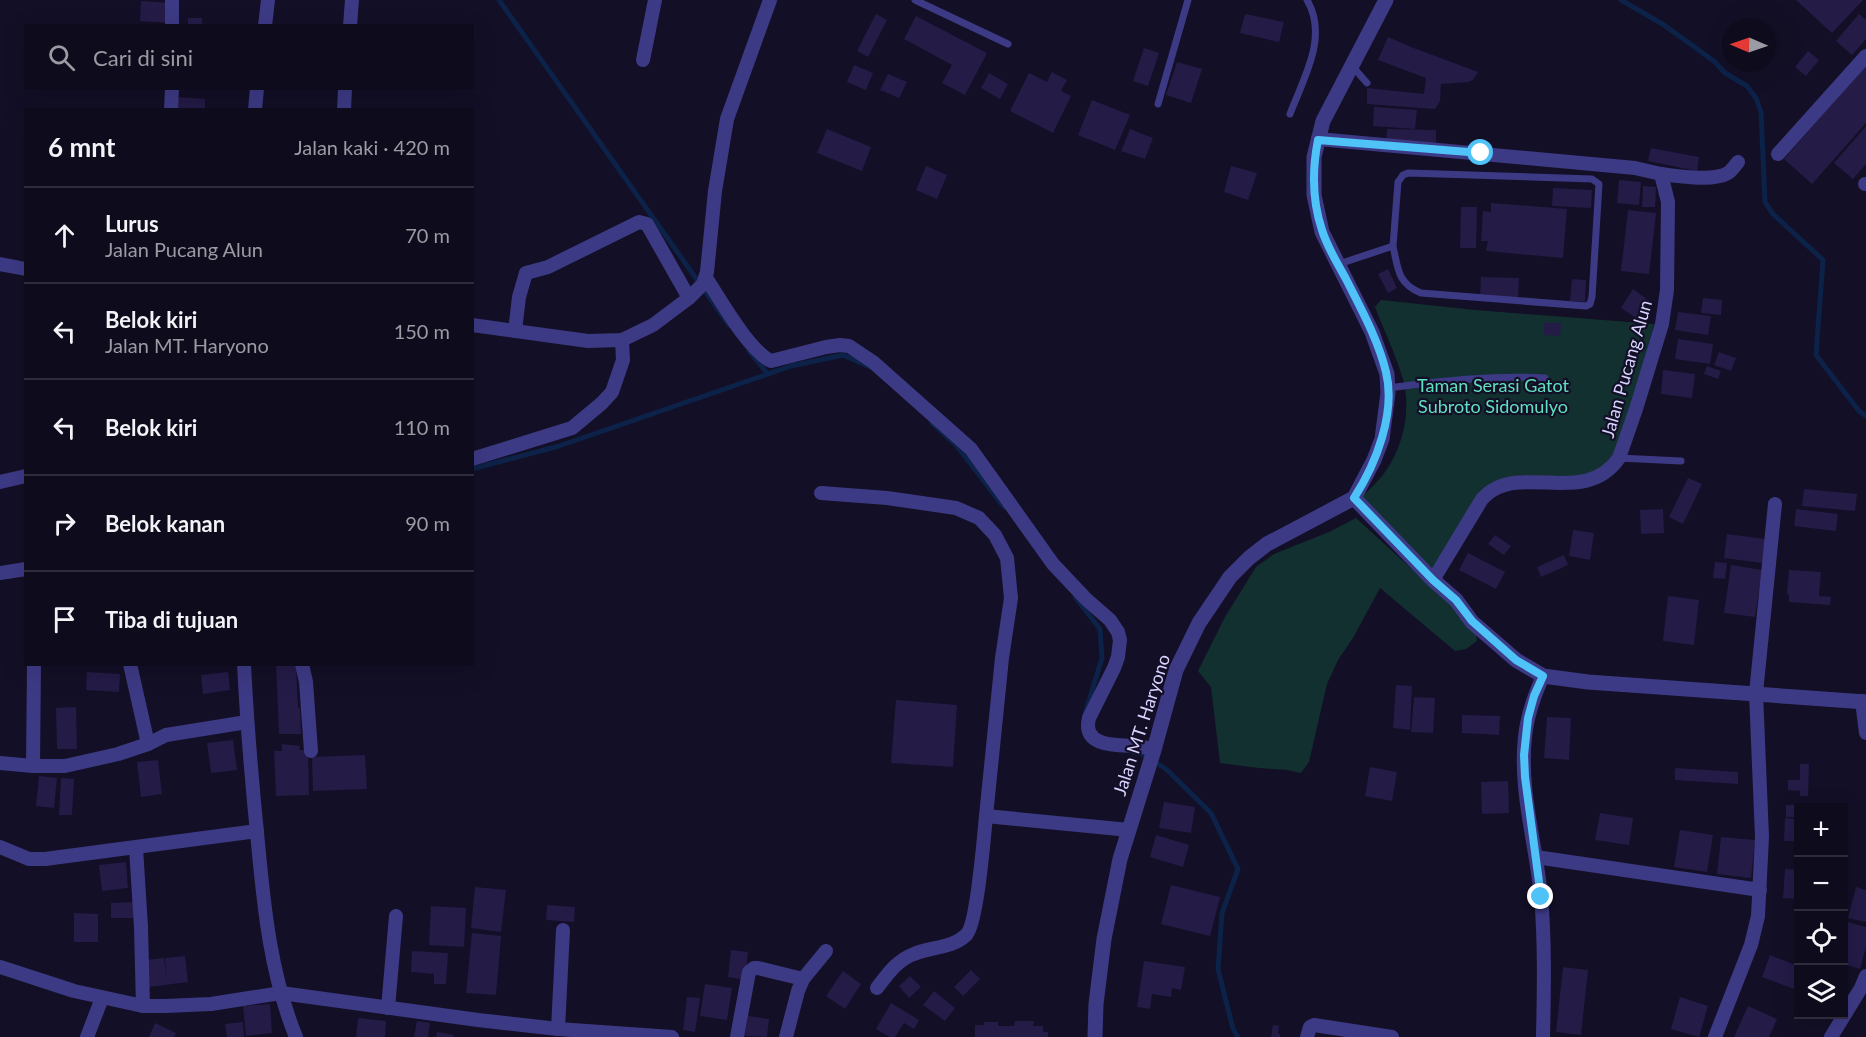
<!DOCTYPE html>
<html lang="id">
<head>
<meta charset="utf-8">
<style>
	body { margin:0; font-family:Lato,sans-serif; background:#1c1929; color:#f1f3f6 }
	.controls { position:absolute; right:18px; bottom:18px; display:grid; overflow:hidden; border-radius:0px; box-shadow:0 6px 24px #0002 }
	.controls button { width:54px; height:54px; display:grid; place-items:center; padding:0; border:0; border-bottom:2px solid #2e2b3b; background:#0e0b1c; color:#f1f3f6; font:30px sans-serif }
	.compass { position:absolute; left:1722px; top:18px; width:54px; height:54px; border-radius:50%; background:#0e0b1c; box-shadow:0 6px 24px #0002; rotate:272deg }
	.stop { position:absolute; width:18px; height:18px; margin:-14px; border:4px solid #4fc3f7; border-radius:50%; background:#fff }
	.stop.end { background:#4fc3f7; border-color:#fff; box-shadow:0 2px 6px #0008 }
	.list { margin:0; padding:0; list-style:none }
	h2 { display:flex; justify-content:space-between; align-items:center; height:78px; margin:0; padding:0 24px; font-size:26px }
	h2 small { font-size:20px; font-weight:400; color:#9b9ba3 }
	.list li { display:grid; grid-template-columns:39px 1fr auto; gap:18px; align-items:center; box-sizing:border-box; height:96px; padding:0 24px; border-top:2px solid #2e2b3b }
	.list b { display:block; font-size:22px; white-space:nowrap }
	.list p { margin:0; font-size:20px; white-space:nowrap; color:#9b9ba3 }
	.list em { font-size:20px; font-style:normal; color:#9b9ba3 }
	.icon { flex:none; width:33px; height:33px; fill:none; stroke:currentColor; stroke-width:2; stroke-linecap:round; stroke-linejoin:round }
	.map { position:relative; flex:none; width:1866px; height:1037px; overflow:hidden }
	.search { position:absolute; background:#0e0b1c; box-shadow:0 6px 24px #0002; left:24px; top:24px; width:450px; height:66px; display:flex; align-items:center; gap:15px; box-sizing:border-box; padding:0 21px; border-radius:0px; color:#9b9ba3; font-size:22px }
	.panel { position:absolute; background:#0e0b1c; box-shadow:0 6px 24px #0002; left:24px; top:108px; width:450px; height:558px; border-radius:0px }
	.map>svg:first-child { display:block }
</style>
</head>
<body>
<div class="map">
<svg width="1866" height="1037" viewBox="0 0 1866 1037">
	<rect width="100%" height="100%" fill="#130f26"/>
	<!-- green -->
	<g fill="#12302f">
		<path d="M1381 300 1475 310 1654 324 1633 400 1613 459 1589 476 1547 480 1478 499 1435 576 1360 499C1368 490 1378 482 1385 472 1404 446 1412 407 1402 376 1395 353 1384 330 1375 307Z"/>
		<path d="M1356 518 1449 603 1475 630 1477 641 1466 649 1455 651 1380 588 1353 638 1338 660 1327 684 1309 762 1301 773 1287 770 1259 768 1220 763 1211 687 1198 671 1225 617 1256 567 1274 554 1329 532Z"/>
	</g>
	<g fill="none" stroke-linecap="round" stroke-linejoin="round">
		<!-- stream -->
		<g stroke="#0c2248" stroke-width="5">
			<path d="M499 0 729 325"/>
			<path d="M1621 0 1664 25 1715 62 1725 73 1747 86 1756 98 1761 112 1765 202 1773 214 1823 260 1816 355 1859 411 1866 416"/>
			<path d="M749 351 767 373"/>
			<path d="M932 423 956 445 1004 507"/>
			<path d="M472 469 559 446 791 366 843 355 870 367"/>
			<path d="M1075 597 1100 629 1102 658 1085 714"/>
			<path d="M1133 752 1142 754 1166 769 1211 813 1238 869 1222 913 1218 969 1233 1029 1238 1037"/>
		</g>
	</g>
	<!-- building -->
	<g fill="#241b47">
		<path d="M1796 0H1863L1832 33Z"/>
		<path d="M141 1 169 3 168 23 140 21Z"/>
		<path d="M876 14 887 20 868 57 857 51Z"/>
		<path d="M1245 14 1284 22 1279 42 1240 33Z"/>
		<path d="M1859 14 1866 20V39L1852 55 1836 41Z"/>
		<path d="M916 16 987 53 965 95 942 83 952 65 904 39Z"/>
		<rect x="188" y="18" width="14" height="8"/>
		<path d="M1388 37 1411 47 1478 72 1473 80 1468 82 1441 84 1440 101 1435 109 1367 104V88L1424 94 1426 78 1378 60Z"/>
		<path d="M1144 48 1159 53 1148 86 1133 81Z"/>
		<path d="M1808 51 1819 60 1806 76 1795 67Z"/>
		<path d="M1177 62 1202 69 1191 103 1166 95Z"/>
		<path d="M854 65 873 73 866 90 847 82Z"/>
		<path d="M1866 65V123L1812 184 1784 159Z"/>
		<path d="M1052 72 1067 80 1061 91 1071 96 1053 133 1010 111 1029 73 1047 82Z"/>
		<path d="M989 73 1008 84 1000 99 981 88Z"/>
		<path d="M888 74 907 82 899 98 880 90Z"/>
		<path d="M177 97 205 99V110H176Z"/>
		<path d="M1092 100 1130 115 1115 150 1078 135Z"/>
		<path d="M1374 107 1417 110 1415 129 1373 126Z"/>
		<path d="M1866 126V164L1853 179 1834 163Z"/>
		<path d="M827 129 871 147 862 171 817 153Z"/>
		<path d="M1130 129 1153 138 1145 159 1121 151Z"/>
		<path d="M1387 129 1436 130V144L1386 143Z"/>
		<path d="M1651 148 1699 157 1697 171 1648 161Z"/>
		<path d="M926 166 947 175 937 199 916 190Z"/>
		<path d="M1231 166 1257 173 1248 200 1224 192Z"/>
		<path d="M1619 180 1641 182 1639 205 1617 203Z"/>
		<path d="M1643 186 1656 187 1655 207H1642Z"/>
		<path d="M1553 188 1592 190 1591 208 1552 206Z"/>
		<path d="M1491 203 1567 209 1563 258 1486 251 1488 241H1481L1483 211 1491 212Z"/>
		<path d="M1461 207H1477L1476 248H1460Z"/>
		<path d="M1628 210 1656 213 1649 274 1621 271Z"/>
		<path d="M1388 269 1397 288 1388 293 1378 274Z"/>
		<path d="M1481 277 1519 278 1518 298 1480 296Z"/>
		<path d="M1572 279 1586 280 1585 302 1570 301Z"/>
		<path d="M1633 289 1651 302 1639 320 1621 308Z"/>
		<path d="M1703 298 1722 300 1721 315 1701 313Z"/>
		<path d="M1678 312 1711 316 1708 335 1675 330Z"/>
		<path d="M1544 323H1561L1560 336 1544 335Z"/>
		<path d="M1678 339 1713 344 1710 364 1675 359Z"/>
		<path d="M1719 352 1736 358 1731 371 1714 365Z"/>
		<path d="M1707 366 1721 371 1718 379 1704 374Z"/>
		<path d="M1663 370 1695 374 1692 398 1661 394Z"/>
		<path d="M1688 478 1702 484 1683 524 1669 517Z"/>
		<path d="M1804 489 1857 494 1855 511 1802 506Z"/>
		<path d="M1663 509 1664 533 1641 534 1640 510Z"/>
		<path d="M1796 509 1838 514 1836 531 1794 526Z"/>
		<path d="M1573 530 1594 533 1590 560 1569 556Z"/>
		<path d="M1727 534 1765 539 1762 563 1724 558Z"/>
		<path d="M1495 535 1511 546 1504 555 1488 544Z"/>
		<path d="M1468 553 1505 572 1496 589 1459 570Z"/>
		<path d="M1564 555 1568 565 1541 577 1537 567Z"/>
		<path d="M1715 562 1727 563 1725 579 1713 578Z"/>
		<path d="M1731 565 1762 570 1755 617 1724 613Z"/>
		<path d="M1789 570 1821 572 1819 596 1831 597 1830 605 1789 602V595L1787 594Z"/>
		<path d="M1668 596 1699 600 1694 645 1663 641Z"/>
		<path d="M276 664H296L298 708H300L301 734H279Z"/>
		<path d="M87 672 120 674 119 692 86 690Z"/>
		<path d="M228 672 230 690 203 694 201 675Z"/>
		<path d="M1396 685 1412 686 1410 730 1393 728Z"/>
		<path d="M1414 697 1435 698 1433 733 1411 732Z"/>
		<path d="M896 700 957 705 953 767 891 763Z"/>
		<path d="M76 707 77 749H57L56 708Z"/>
		<path d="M1462 715 1500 716 1499 735 1462 733Z"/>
		<path d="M1547 717 1571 718 1569 760 1544 758Z"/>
		<path d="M233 740 237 770 211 773 207 743Z"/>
		<path d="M282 744 300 746 299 750H308L309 795 276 796 274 751H282Z"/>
		<path d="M365 755 367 789 313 791 312 757Z"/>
		<path d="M158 760 162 794 141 797 137 762Z"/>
		<path d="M1800 764H1809L1808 796H1800V791L1788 790V780H1800Z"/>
		<path d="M1370 767 1397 772 1392 801 1365 796Z"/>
		<path d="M1675 768 1738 772V784L1675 780Z"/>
		<path d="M39 776 57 778 54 808 36 806Z"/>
		<path d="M61 778 74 779 72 815H59Z"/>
		<path d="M1508 781 1509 813 1482 814 1481 782Z"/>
		<path d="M1164 802 1195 807 1191 833 1159 828Z"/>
		<path d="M1818 804V807H1798V817H1786V805Z"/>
		<path d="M1600 813 1633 818 1629 845 1595 840Z"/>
		<path d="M1785 818 1798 819V841H1784Z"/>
		<path d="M1680 830 1713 835 1707 872 1674 867Z"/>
		<path d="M1156 835 1189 845 1183 867 1150 857Z"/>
		<path d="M1721 837 1755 840 1751 878 1717 874Z"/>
		<path d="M126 862 128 888 102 891 99 865Z"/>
		<path d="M1785 869 1798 870V899L1783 898Z"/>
		<path d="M1171 885 1220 897 1210 936 1161 924Z"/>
		<path d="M475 887 506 890 501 932 471 928Z"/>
		<path d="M1856 887 1866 890V922L1848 918Z"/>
		<path d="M136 902V918H111V903Z"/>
		<path d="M547 905 575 907 574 922 546 920Z"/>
		<path d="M431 906 466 908 464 947 429 945Z"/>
		<path d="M74 913 98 914V942H74Z"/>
		<path d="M1848 922 1866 927V947L1860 969 1844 964V940Z"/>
		<path d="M472 933 501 936 496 995 466 993Z"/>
		<path d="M731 950 748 952 745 980 728 977Z"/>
		<path d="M412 951 448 953 446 984H434V974L411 972Z"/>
		<path d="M1770 955 1798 966V977L1794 989 1762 977Z"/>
		<path d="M185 956 188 982 149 987 146 960 164 958 167 980 165 958Z"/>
		<path d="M1144 961 1185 967 1181 990 1172 988 1171 997 1152 994 1150 1009 1137 1007Z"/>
		<path d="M1563 967 1588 970 1581 1035 1556 1032Z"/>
		<path d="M971 970 980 979 963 996 954 987Z"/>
		<path d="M843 971 861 984 845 1009 826 996Z"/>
		<path d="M910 976 921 987 909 998 899 986Z"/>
		<path d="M705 984 732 988 727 1020 700 1016Z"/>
		<path d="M934 991 955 1008 945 1021 923 1005Z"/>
		<path d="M687 997 700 998 695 1032 683 1030Z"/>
		<path d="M1680 997 1708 1006 1699 1037 1671 1029Z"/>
		<path d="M891 1003 919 1020 914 1029 904 1023 895 1037H890L876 1029Z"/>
		<path d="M270 1004 272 1033 246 1036 243 1006Z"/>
		<path d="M1748 1006 1777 1019 1769 1037H1734Z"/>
		<path d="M748 1016 769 1019 767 1037 745 1036Z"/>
		<path d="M358 1018 386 1021 385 1037H356Z"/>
		<path d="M417 1021 430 1023 428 1037H414Z"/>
		<path d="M1015 1021H1034L1033 1026H1043V1032H1048V1037H975V1025H984V1022H998V1026H1014Z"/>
		<path d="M243 1022 244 1037H227L225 1024Z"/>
		<path d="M155 1023 176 1033 174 1037H149Z"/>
		<path d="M1273 1025 1279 1026 1278 1034H1280V1037H1271Z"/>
		<path d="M437 1032 454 1035 453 1037H436Z"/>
	</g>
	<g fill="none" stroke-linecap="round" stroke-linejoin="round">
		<!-- service -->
		<g stroke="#3d3a85" stroke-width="7">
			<path d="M915 0 1008 44"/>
			<path d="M1352 66 1367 83"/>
			<path d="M1158 104 1188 0"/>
			<path d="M1290 114C1303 79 1329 37 1307 0"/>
			<path d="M1339 264 1393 246 1398 182 1403 175 1408 173 1592 179 1599 184 1592 297 1590 304 1586 306 1421 293C1397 283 1398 268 1393 246"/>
			<path d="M1388 388C1441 381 1492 375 1545 378"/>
			<path d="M1619 458 1681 461"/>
		</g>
		<!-- minor -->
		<g stroke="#3d3a85" stroke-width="14">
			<path d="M172 0V26"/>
			<path d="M265 26 268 0"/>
			<path d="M350 26 352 0"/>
			<path d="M643 60 655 0"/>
			<path d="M171 110 172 88"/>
			<path d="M255 110 257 88"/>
			<path d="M344 110 345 88"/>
			<path d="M1318 139 1635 168 1661 174 1668 202 1667 290 1662 324 1636 409 1619 458C1587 504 1530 468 1493 490 1489 492 1485 496 1482 499L1433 580"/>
			<path d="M1778 154 1866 56"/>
			<path d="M1661 174C1678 176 1713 182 1728 173 1732 170 1735 166 1738 162"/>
			<path d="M1865 184H1866"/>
			<path d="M0 264 26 269"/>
			<path d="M706 278C720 299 749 351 771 361L826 347 840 345 849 346 873 362 971 449 1053 564 1086 599 1110 620 1118 632 1120 640 1118 657 1114 668 1089 718C1082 747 1116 745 1135 746 1141 746 1148 748 1154 750"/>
			<path d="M472 325 588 341 622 340 653 325 689 298 703 284 707 272 715 191 727 119 770 0"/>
			<path d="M515 331 519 297 526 273 548 267 639 222 647 224 689 298"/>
			<path d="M472 459 572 428 602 403 612 392 623 360 622 340"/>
			<path d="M0 482 26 476"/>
			<path d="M821 493 887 498 956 508 979 518 995 535 1007 558 1011 598 1002 658 986 816 1129 830"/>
			<path d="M0 573 26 569"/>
			<path d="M130 664 148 744"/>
			<path d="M244 664C247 724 252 784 258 843 264 909 271 976 296 1037"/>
			<path d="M302 664 306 682 311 751"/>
			<path d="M1862 701 1866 733"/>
			<path d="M0 763 33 766H65L118 754 148 744 166 735 247 722"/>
			<path d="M33 766 34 664"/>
			<path d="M0 847 29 859H45L257 831"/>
			<path d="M136 848 141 927 143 1006"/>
			<path d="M1536 857 1760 890"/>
			<path d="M0 967 74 991 143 1006H165L211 1004 281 993 478 1020 558 1029 672 1037"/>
			<path d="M877 988C887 975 897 960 914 954 930 947 953 948 966 935 977 925 984 836 986 816"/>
			<path d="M388 1008 396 916"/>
			<path d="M558 1029 563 930"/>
			<path d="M87 1037 102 998"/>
			<path d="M737 1037 749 972 754 968H758L803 979"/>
			<path d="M786 1037 798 991 803 979 826 951"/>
			<path d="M1307 1037 1310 1027 1314 1025 1392 1037"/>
			<path d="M1543 1037C1544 990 1545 943 1541 896 1536 844 1519 790 1525 737 1527 716 1534 696 1543 676"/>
			<path d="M1715 1037 1751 945 1758 916 1762 837 1756 693 1775 504"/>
			<path d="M1831 1037 1861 988 1866 976"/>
		</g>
		<!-- tertiary -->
		<g stroke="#3d3a85" stroke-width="15">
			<path d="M1354 498 1433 580 1456 600 1472 622 1516 660 1543 676 1588 682 1866 702"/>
			<path d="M1095 1037 1096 1004 1104 939 1120 859 1154 750 1176 670 1199 623 1230 577 1249 558 1267 544 1354 498 1374 460 1382 439 1388 393 1387 374 1372 332 1322 232 1314 195V157L1323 121 1386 0"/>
		</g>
	</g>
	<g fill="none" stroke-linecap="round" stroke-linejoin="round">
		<!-- route -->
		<path stroke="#4fc3f7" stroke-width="8" d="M1481 153 1318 140C1312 170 1312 200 1322 230 1327 247 1338 264 1346 279 1361 309 1378 339 1386 372 1396 413 1376 464 1354 498L1433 580 1456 600 1472 621 1516 660 1543 676 1534 696 1528 718 1524 755 1525 777 1541 897"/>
	</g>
	<g text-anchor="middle" stroke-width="4.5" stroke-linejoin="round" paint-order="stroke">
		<!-- street labels -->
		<g font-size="18" fill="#d9d4ff" stroke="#130f26">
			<text transform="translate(1627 369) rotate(-74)" y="6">Jalan Pucang Alun</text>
			<text transform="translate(1142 725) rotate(-72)" y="6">Jalan MT. Haryono</text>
		</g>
		<!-- park labels -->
		<g font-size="18" fill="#5fe0c0" stroke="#130f26">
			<text x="1493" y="392">Taman Serasi Gatot<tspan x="1493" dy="21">Subroto Sidomulyo</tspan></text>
		</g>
	</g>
</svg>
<div class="controls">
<button>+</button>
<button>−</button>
<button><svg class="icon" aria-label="locate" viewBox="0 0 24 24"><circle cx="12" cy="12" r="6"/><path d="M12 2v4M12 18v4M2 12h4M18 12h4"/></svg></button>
<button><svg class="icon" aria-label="layers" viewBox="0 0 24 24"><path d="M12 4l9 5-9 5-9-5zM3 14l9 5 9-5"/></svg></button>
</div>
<svg class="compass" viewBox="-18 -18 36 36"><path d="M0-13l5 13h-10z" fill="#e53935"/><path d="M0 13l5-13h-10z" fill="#9b9ba3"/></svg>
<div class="stop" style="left:1481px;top:153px"></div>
<div class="stop end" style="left:1541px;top:897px"></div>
<div class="search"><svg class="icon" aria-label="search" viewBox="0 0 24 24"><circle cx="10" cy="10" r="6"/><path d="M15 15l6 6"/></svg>Cari di sini</div>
<section class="panel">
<h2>6 mnt<small>Jalan kaki · 420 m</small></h2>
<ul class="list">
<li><svg class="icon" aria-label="ahead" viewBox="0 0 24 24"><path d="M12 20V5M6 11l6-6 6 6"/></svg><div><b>Lurus</b><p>Jalan Pucang Alun</p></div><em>70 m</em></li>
<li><svg class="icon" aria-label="left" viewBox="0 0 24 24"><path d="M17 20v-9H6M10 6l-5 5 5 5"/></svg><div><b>Belok kiri</b><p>Jalan MT. Haryono</p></div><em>150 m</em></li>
<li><svg class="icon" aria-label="left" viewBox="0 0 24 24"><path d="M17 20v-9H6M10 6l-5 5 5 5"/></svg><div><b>Belok kiri</b></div><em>110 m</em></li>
<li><svg class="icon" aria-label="right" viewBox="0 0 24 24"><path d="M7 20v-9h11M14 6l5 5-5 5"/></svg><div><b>Belok kanan</b></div><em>90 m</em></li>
<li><svg class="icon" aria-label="arrive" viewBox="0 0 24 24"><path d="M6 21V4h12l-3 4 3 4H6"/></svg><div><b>Tiba di tujuan</b></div></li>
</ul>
</section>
</div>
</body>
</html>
